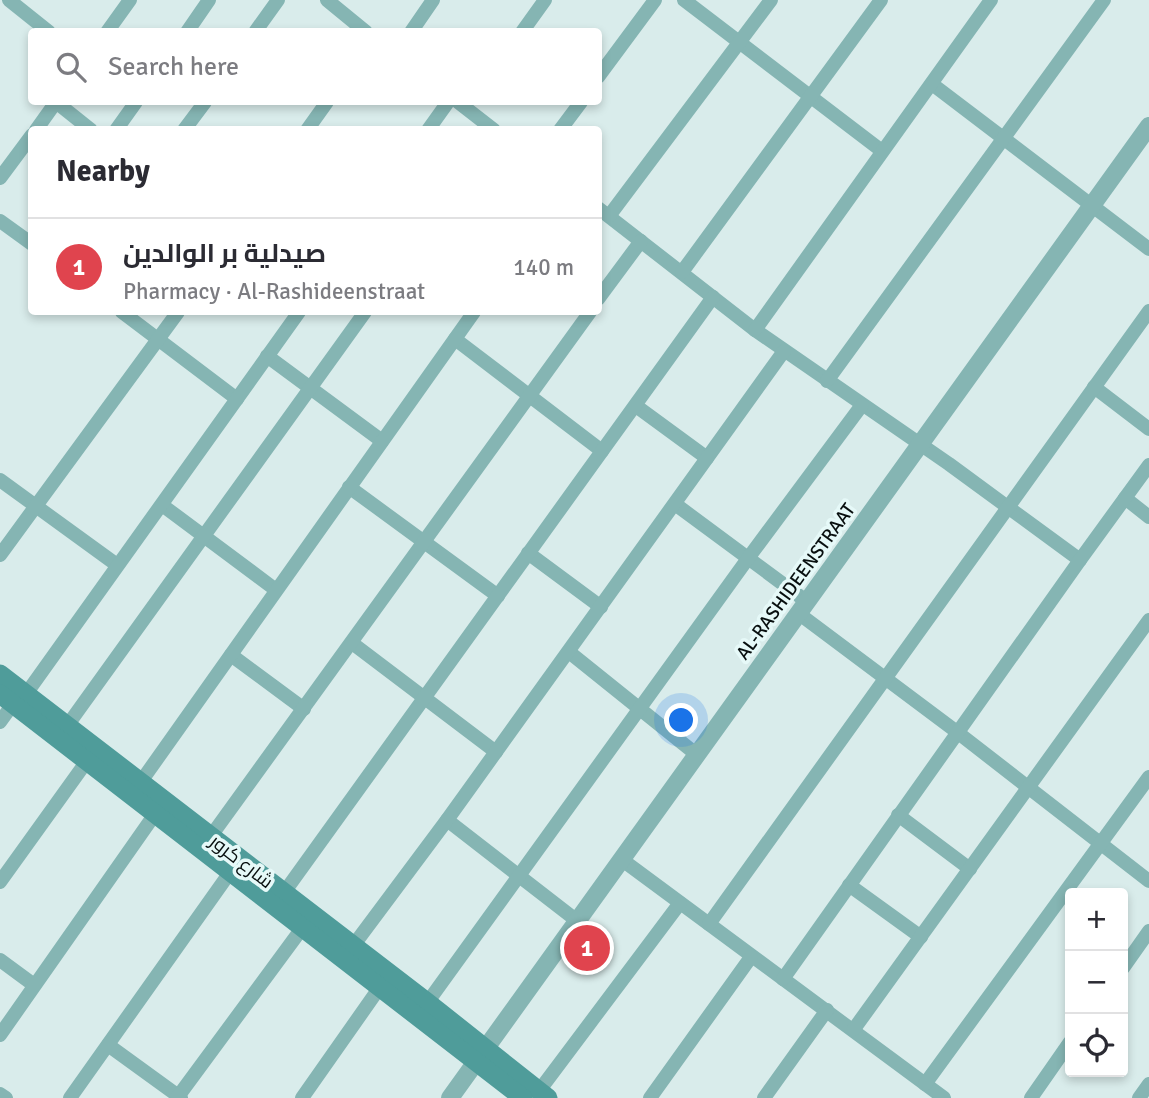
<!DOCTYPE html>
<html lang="en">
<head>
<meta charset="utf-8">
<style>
	body { margin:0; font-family:Signika,Cairo,sans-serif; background:#f2f2f3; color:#2b2b33 }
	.controls { position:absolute; right:21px; bottom:21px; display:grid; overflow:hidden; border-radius:7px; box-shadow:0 4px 10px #0003 }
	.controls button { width:63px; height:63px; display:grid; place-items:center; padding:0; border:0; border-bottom:2px solid #e1e1e2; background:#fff; color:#2b2b33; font:35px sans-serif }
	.you { position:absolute; left:682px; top:721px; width:24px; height:24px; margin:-18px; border:5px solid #fff; border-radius:50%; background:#1a73e8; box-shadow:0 0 0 10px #1a73e833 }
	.badge { display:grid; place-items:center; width:46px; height:46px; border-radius:50%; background:#2563eb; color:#fff; font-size:23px; font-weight:700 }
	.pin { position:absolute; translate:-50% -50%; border:4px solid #fff; box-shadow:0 2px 7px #0006 }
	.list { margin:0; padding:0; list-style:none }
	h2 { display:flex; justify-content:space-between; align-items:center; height:91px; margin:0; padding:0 28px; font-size:30px }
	h2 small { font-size:23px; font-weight:400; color:#7c7c81 }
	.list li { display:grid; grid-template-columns:46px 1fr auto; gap:21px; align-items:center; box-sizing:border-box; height:98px; padding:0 28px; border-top:2px solid #e1e1e2 }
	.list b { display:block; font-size:26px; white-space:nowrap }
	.list p { margin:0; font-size:23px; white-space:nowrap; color:#7c7c81 }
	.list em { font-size:23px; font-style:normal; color:#7c7c81 }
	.icon { flex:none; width:38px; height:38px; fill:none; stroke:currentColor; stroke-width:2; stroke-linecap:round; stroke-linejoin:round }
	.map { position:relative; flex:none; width:1149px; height:1098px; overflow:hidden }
	.search { position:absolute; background:#fff; box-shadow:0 4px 10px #0003; left:28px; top:28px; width:574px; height:77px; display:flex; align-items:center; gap:18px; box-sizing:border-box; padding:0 24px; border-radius:7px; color:#7c7c81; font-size:26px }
	.panel { position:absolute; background:#fff; box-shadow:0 4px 10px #0003; left:28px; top:126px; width:574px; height:189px; border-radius:7px }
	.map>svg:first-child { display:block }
</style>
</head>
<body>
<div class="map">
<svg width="1149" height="1098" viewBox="0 0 1149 1098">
	<rect width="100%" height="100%" fill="#d9eceb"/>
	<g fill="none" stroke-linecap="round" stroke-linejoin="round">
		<!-- minor -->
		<g stroke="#85b5b3" stroke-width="14">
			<path d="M9 0 49 32"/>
			<path d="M327 0 366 32"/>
			<path d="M684 0 882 151"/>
			<path d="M107 32 130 0"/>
			<path d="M187 32 209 0"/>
			<path d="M255 32 278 0"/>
			<path d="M411 32 433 0"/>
			<path d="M522 32 545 0"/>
			<path d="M598 77 655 0"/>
			<path d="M932 84 1149 249"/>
			<path d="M56 102 91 130"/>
			<path d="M458 102 494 130"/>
			<path d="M36 130 56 102"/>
			<path d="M116 130 136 102"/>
			<path d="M184 130 205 102"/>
			<path d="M307 130 327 102"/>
			<path d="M428 130 448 102"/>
			<path d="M560 130 581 102"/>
			<path d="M0 178 32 135"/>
			<path d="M598 208 755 330 949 464 1080 560"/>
			<path d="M609 216 771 0"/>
			<path d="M0 221 32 244"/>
			<path d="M682 272 881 0"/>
			<path d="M598 299 641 241"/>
			<path d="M122 312 237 399"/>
			<path d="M755 330 991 0"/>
			<path d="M455 339 602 451"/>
			<path d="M267 356 382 441"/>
			<path d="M827 381 1104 0"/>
			<path d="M1094 387 1149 429"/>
			<path d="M636 406 707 458"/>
			<path d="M0 480 117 565"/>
			<path d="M349 487 498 596"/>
			<path d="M1125 498 1149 517"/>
			<path d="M675 504 806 601"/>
			<path d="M162 505 276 590"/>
			<path d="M528 553 601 607"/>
			<path d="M0 555 178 312"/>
			<path d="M798 613 957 732 1149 881"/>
			<path d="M352 643 496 752"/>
			<path d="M569 652 696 754"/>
			<path d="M231 655 304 709"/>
			<path d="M26 694 299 312"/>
			<path d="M0 722 13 704"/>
			<path d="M67 726 365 312"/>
			<path d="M140 783 474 312"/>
			<path d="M898 815 970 869"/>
			<path d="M447 820 576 920"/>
			<path d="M211 836 590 312"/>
			<path d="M621 859 944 1098"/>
			<path d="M0 882 87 761"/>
			<path d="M849 885 921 937"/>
			<path d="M283 894 713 297"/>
			<path d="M709 924 1149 311"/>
			<path d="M353 946 447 820 784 351"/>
			<path d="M0 960 34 985"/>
			<path d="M1123 968 1149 931"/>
			<path d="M783 979 1080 560 1149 465"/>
			<path d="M422 1010 749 557 862 405"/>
			<path d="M854 1029 1149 620"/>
			<path d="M0 1035 155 814"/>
			<path d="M108 1045 181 1098"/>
			<path d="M925 1084 1149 777"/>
			<path d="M539 1091 680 903"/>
			<path d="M0 1094 6 1098"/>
			<path d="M70 1098 231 871"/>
			<path d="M177 1098 303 927"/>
			<path d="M302 1098 380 987"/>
			<path d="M650 1098 751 957"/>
			<path d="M764 1098 827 1010"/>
			<path d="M1031 1098 1070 1042"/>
			<path d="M1139 1098 1149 1084"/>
		</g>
		<!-- tertiary -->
		<path stroke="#85b5b3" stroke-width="18" d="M450 1098 1149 126"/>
		<!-- secondary -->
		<g stroke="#4f9c9a" stroke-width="19">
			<path d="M0 674 427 1002 548 1098"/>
			<path d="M0 694 523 1098"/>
		</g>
	</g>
	<g text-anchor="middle" stroke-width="7" stroke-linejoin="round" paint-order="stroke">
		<!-- street labels -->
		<g font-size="19" fill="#080f0f" stroke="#e6f9f8">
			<text transform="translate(795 581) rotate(-54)" y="7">AL-RASHIDEENSTRAAT</text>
			<text transform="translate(242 861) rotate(38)" y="7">شارع كرور</text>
		</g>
	</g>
</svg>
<div class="controls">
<button>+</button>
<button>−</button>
<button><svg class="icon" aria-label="locate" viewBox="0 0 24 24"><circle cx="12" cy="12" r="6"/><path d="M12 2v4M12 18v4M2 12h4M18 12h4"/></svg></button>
</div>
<div class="you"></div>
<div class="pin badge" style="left:587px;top:948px;background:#e0444e">1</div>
<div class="search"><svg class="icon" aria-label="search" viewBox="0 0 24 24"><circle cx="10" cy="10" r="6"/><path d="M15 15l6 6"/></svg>Search here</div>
<section class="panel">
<h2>Nearby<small></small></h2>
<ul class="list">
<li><span class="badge" style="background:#e0444e">1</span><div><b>صيدلية بر الوالدين</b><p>Pharmacy · Al-Rashideenstraat</p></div><em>140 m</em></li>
</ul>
</section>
</div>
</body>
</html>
